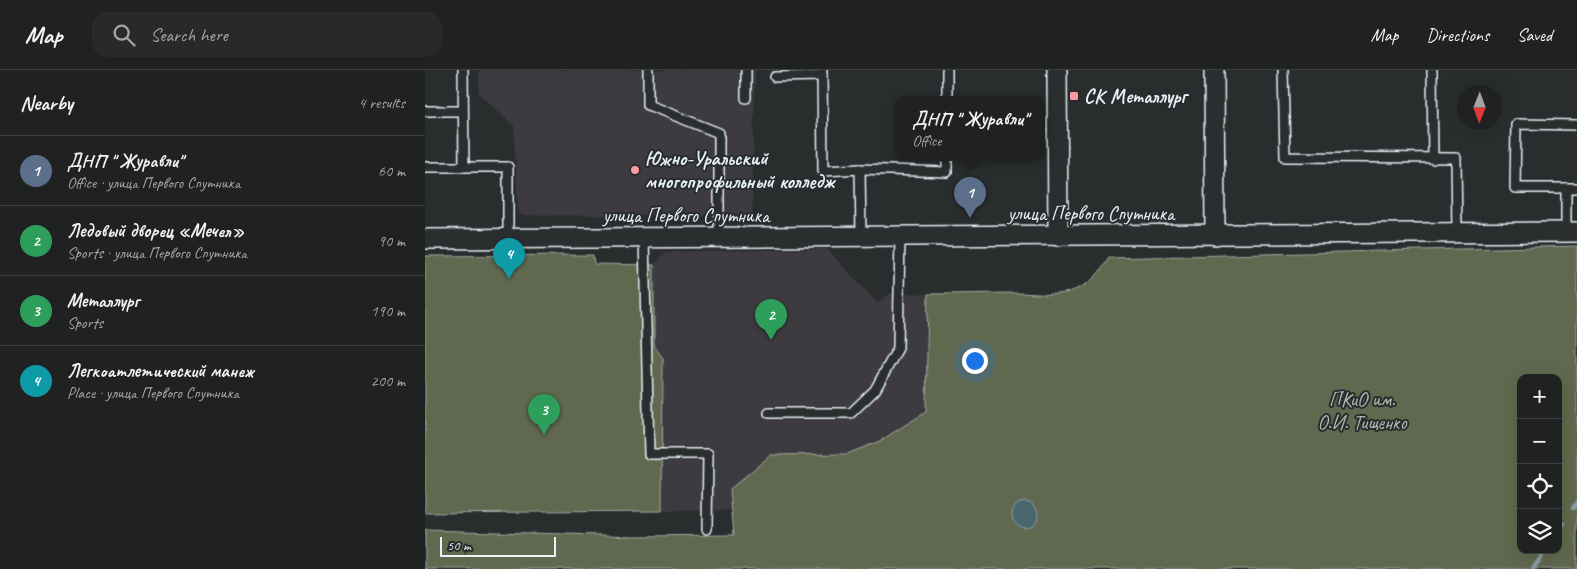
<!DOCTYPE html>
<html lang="en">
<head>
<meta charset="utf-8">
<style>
	body { margin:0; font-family:Caveat,sans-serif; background:#282a2a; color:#f1f3f6 }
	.controls { position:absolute; right:15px; bottom:15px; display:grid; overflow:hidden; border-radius:10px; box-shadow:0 5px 20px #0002 }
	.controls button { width:45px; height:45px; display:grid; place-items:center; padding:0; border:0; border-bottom:1px solid #3d3f40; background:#202222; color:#f1f3f6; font:25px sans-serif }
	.compass { position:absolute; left:1032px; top:15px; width:45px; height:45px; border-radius:50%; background:#202222; box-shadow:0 5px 20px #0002; rotate:181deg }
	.scale { position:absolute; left:15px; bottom:12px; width:116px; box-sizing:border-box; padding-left:5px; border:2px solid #e8f1f8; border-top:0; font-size:14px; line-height:18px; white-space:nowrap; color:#e8f1f8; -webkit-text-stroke:4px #2a2d2e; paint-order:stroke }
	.you { position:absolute; left:549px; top:290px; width:18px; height:18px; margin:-12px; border:4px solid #fff; border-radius:50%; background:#1a73e8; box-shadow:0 0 0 8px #1a73e833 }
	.badge { display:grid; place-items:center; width:32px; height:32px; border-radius:50%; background:#bca0f2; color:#fff; font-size:16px; font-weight:700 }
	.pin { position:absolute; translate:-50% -41px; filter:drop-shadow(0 1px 2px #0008) }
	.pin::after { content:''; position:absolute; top:26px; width:18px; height:15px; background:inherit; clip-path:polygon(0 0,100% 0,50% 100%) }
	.popup { position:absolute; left:470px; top:26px; width:150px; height:65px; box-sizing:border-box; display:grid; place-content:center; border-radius:10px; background:#202222; filter:drop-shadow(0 1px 4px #0005); font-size:16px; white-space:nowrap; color:#a2a4a5 }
	.popup b { font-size:19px; color:#f1f3f6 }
	.popup::after { content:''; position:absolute; left:50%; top:100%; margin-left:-10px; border:10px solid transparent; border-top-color:#202222 }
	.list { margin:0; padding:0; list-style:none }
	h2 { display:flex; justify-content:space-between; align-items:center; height:65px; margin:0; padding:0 20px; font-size:21px }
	h2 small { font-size:16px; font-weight:400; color:#a2a4a5 }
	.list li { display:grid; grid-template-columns:32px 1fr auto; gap:15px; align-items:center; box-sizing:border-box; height:70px; padding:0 20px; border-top:1px solid #3d3f40 }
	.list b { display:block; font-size:19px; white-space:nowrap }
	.list p { margin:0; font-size:16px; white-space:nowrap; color:#a2a4a5 }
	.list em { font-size:16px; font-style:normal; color:#a2a4a5 }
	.icon { flex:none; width:28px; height:28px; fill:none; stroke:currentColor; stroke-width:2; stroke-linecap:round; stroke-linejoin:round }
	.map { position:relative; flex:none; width:1152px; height:499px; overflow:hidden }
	header { display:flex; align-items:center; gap:30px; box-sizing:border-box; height:70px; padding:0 25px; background:#202222; border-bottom:1px solid #3d3f40 }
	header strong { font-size:24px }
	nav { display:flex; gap:28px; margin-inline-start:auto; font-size:18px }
	.search { width:350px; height:45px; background:#282a2a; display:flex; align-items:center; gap:12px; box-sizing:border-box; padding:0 18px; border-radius:15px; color:#a2a4a5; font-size:19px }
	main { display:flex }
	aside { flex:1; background:#202222 }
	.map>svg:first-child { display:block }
</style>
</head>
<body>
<header>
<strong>Map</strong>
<div class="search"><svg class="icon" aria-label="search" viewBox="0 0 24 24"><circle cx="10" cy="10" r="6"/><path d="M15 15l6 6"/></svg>Search here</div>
<nav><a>Map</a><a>Directions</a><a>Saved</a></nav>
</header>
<main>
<aside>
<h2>Nearby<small>4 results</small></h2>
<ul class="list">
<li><span class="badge" style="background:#5c6f8a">1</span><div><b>ДНП &quot; Журавли&quot;</b><p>Office · улица Первого Спутника</p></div><em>60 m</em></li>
<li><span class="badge" style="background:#2e9e5b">2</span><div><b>Ледовый дворец «Мечел»</b><p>Sports · улица Первого Спутника</p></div><em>90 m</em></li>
<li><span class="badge" style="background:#2e9e5b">3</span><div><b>Металлург</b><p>Sports</p></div><em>190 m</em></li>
<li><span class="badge" style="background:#0f9aa8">4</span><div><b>Легкоатлетический манеж</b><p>Place · улица Первого Спутника</p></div><em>200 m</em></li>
</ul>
</aside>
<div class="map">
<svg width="1152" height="499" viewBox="0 0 1152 499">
	<rect width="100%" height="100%" fill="#2a2d2e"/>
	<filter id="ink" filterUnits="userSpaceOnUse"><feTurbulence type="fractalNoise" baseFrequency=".02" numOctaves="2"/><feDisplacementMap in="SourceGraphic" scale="10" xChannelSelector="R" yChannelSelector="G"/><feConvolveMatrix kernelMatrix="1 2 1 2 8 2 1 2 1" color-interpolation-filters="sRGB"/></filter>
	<g filter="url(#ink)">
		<!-- built -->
		<g fill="#3e3b3f">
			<path d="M54 0H330L327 146 93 145 89 56 54 24Z"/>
			<path d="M402 179 452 233 466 223 503 224 501 342 455 371 422 384 346 385 320 440 237 441 238 288 229 276V195L241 182Z"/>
		</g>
		<!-- green -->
		<g fill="#61684f" stroke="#a4aca4" fill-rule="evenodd">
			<path d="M1152 176V499H0V460L211 466 309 465 305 419 346 385 422 384 455 371 501 342 503 224C533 224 562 223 591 223 612 223 633 228 652 219 667 213 676 201 684 188ZM1096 308H1133V480H1096Z"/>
			<path d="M168 185 169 194 229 195V276L238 288 237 441 0 443V186Z"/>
		</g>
		<!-- water -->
		<circle fill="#49656d" stroke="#899da5" cx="600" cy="444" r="13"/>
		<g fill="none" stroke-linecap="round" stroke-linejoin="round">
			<!-- stream -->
			<g stroke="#899da5" stroke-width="4.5">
				<path d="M1148 438 1152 432"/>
				<path d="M1133 462 1139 454"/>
				<path d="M1108 499 1121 480"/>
			</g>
			<!-- lane casing -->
			<g stroke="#e8f1f8" stroke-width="12">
				<g id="lane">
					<path d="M38 0 39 97"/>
					<path d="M223 0V35L294 63V168"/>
					<path d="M321 0V28"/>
					<path d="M397 0 398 101 435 99 436 167"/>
					<path d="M522 0V29"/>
					<path d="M858 0 860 87 1031 88 1032 162"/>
					<path d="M1007 0 1008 89"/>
					<path d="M350 7 397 6"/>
					<path d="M0 41H38"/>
					<path d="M1152 55 1091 54 1090 118H1152"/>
					<path d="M0 97H83V169"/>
					<path d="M435 99 522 102V87"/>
					<path d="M1141 118V162"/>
					<path d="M219 168 224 384H283L282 459"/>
					<path d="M344 343H426L450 320 473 278 475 167"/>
				</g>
			</g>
			<!-- street casing -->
			<g stroke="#e8f1f8" stroke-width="22">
				<g id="street">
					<path d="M632 0 633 166"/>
					<path d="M789 0 790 165"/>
					<path d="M0 169 1152 162"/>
				</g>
			</g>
			<!-- lane -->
			<use href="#lane" stroke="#2a2d2e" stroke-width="9"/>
			<!-- street -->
			<use href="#street" stroke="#2a2d2e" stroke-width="19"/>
		</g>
	</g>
	<!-- markers -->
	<g fill="#ff9aa2" stroke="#2a2d2e" stroke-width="2">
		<rect x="644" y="21" width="10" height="10" rx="2.5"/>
		<circle cx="210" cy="100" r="5"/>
	</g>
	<g text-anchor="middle" stroke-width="4" stroke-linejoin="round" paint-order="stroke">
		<!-- poi labels -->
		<g font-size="20" font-weight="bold" fill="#e8f1f8" stroke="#2a2d2e" text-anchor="start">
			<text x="659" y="33">СК Металлург</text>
			<text x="220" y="95">Южно-Уральский<tspan x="220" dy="23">многопрофильный колледж</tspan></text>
		</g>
		<!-- street labels -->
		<g font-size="20" fill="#e8f1f8" stroke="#2a2d2e">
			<text x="666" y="150">улица Первого Спутника</text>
			<text x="261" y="152">улица Первого Спутника</text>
		</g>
		<!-- park labels -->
		<g font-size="20" fill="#b2bab4" stroke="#2a2d2e">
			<text x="937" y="336">ПКиО им.<tspan x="937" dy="23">О.И. Тищенко</tspan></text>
		</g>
	</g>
</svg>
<div class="controls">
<button>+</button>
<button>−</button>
<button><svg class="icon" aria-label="locate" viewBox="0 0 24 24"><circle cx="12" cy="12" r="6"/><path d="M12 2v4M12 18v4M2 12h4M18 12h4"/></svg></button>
<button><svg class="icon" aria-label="layers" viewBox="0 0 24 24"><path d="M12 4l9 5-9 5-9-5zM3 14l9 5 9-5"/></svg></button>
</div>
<svg class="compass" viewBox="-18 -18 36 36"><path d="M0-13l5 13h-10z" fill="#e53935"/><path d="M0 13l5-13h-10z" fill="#a2a4a5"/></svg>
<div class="scale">50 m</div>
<div class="you"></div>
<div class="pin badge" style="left:545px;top:148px;background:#5c6f8a">1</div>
<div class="popup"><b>ДНП &quot; Журавли&quot;</b>Office</div>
<div class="pin badge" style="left:346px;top:270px;background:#2e9e5b">2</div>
<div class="pin badge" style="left:119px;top:365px;background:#2e9e5b">3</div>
<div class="pin badge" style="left:84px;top:209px;background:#0f9aa8">4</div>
</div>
</main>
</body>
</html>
